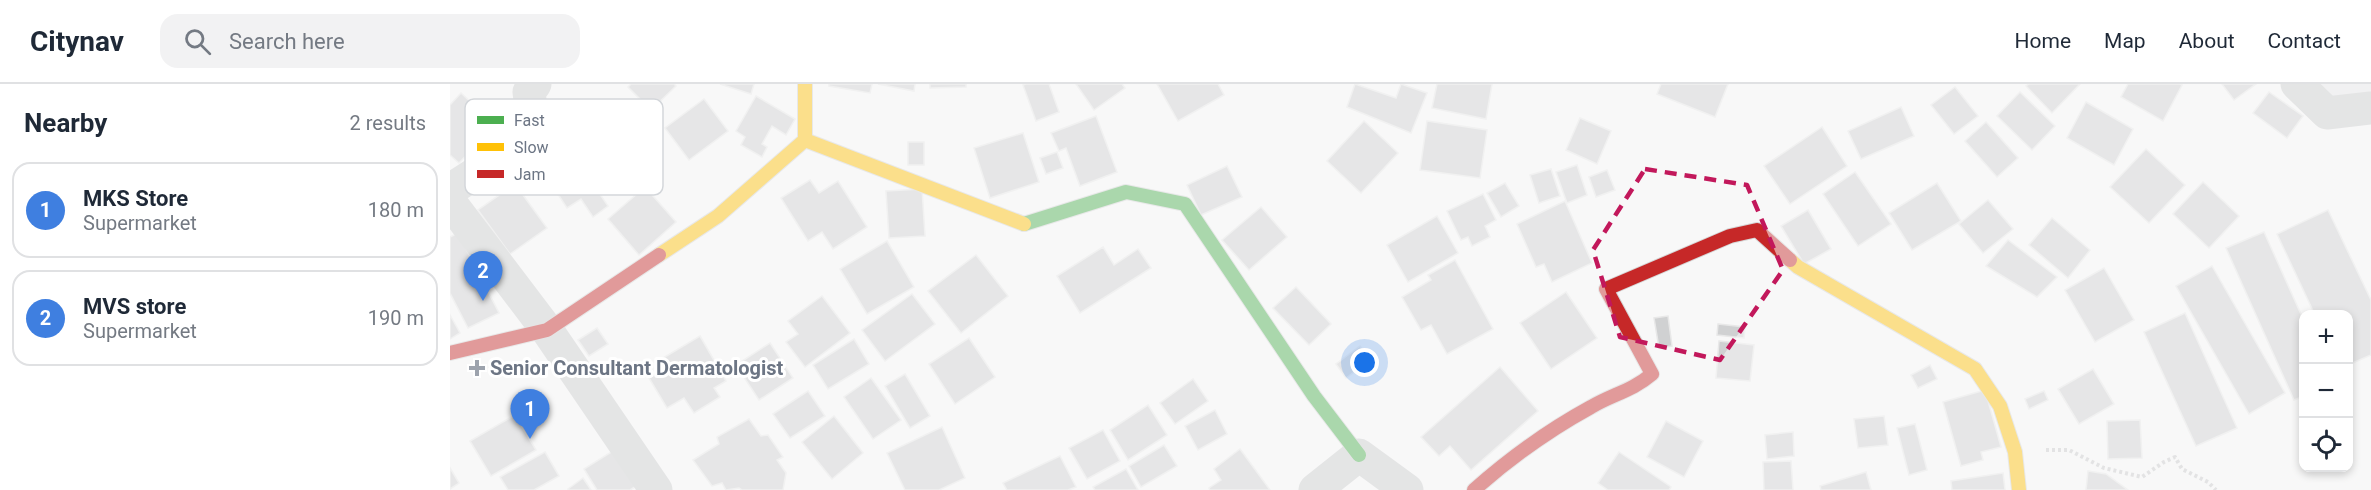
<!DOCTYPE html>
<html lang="en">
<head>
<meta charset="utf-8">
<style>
	body { margin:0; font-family:Roboto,sans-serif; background:#f2f2f3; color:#1f2937 }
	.controls { position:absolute; right:18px; bottom:18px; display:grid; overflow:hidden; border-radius:12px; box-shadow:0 3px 9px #0003 }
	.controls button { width:54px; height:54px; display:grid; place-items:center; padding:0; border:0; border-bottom:2px solid #e0e1e3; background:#fff; color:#1f2937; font:30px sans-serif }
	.you { position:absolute; left:915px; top:279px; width:21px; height:21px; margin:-15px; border:4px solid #fff; border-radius:50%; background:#1a73e8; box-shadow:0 0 0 9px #1a73e833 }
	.badge { display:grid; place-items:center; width:39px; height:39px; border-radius:50%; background:#2563eb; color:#fff; font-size:20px; font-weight:700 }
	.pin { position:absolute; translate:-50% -50px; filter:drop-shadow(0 2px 3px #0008) }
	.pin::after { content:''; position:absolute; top:32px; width:21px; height:18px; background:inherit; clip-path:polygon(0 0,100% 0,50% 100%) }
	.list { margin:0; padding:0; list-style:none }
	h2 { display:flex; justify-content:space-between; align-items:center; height:78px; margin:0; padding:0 24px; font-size:26px }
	h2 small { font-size:20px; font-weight:400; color:#747a83 }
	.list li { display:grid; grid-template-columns:39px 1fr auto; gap:18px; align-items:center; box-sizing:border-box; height:96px; margin:0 12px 12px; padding:0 12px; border:2px solid #e0e1e3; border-radius:18px }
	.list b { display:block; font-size:22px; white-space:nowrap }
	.list p { margin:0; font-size:20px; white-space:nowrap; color:#747a83 }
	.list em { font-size:20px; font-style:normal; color:#747a83 }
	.icon { flex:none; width:33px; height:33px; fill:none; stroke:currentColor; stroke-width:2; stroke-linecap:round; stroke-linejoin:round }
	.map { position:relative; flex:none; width:1921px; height:406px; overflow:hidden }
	header { display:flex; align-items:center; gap:36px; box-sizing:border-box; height:84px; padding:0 30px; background:#fff; border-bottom:2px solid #e0e1e3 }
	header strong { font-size:28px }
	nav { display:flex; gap:33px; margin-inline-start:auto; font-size:21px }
	.search { width:420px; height:54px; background:#f2f2f3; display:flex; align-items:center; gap:15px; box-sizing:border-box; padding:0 21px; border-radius:18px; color:#747a83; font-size:22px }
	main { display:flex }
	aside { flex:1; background:#fff }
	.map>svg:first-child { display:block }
</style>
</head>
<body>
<header>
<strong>Citynav</strong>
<div class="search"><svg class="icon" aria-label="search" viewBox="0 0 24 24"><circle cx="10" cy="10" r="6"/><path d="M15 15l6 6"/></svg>Search here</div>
<nav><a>Home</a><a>Map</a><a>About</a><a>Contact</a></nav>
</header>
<main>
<aside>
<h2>Nearby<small>2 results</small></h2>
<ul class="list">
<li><span class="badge" style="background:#3f7fe0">1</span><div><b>MKS Store</b><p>Supermarket</p></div><em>180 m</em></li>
<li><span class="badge" style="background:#3f7fe0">2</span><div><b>MVS store</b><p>Supermarket</p></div><em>190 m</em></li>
</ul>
</aside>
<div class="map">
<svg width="1921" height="406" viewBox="0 0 1921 406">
	<rect width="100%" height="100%" fill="#f8f8f8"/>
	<!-- built -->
	<path fill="#e8e9ea" d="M1871 0H1921V17L1876 19Z"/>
	<!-- building -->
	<g fill="#d0d1d2" stroke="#e8e8e8" stroke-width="1.5">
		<path d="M181 0H224L226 2 201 26 178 3Z"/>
		<path d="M270 0H304L301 10Z"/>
		<path d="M379 0H422L420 9 379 2Z"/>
		<path d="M428 0H465L464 7Z"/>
		<path d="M480 0H516V3L480 4Z"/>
		<path d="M576 0H599L609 28 586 37 573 1Z"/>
		<path d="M626 0H672L675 4 644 26Z"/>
		<path d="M707 0H768L774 11 728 37Z"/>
		<path d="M905 0 946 14 951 0 977 9 961 49 897 23Z"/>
		<path d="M987 0H1042L1036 35 982 24Z"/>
		<path d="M1211 0H1278L1265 33 1207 10Z"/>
		<path d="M1579 0H1630L1602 29 1576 2Z"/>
		<path d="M1678 0H1730L1732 1 1713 37 1671 13Z"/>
		<path d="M1772 0H1806L1784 16Z"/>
		<path d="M1505 3 1528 32 1504 50 1481 21Z"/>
		<path d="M1570 8 1605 42 1582 66 1547 32Z"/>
		<path d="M1819 8 1853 32 1837 54 1803 29Z"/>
		<path d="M11 9 45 41 9 79 0 71V21Z"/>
		<path d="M306 12 345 35 336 51 322 42 312 60 317 63 312 73 291 61 295 53 286 47Z"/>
		<path d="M254 15 278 47 239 76 215 44Z"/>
		<path d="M1636 18 1683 45 1664 81 1617 54Z"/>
		<path d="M1451 23 1464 52 1411 75 1398 47Z"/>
		<path d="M646 32 667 88 630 102 616 64 609 67 601 49Z"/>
		<path d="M1130 34 1161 47 1147 80 1116 66Z"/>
		<path d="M914 37 948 69 911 109 877 77Z"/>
		<path d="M977 37 1037 46 1030 94 970 86Z"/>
		<path d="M1536 38 1568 74 1547 93 1515 57Z"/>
		<path d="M1372 43 1397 82 1340 120 1314 82Z"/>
		<path d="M573 49 589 98 540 114 524 64Z"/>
		<rect x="458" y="58" width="16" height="23"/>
		<path d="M115 59 158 122 143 133 131 115 117 124 104 104 95 110 78 85Z"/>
		<path d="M1696 65 1735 101 1699 139 1660 103Z"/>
		<path d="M607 68 613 84 596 90 590 74Z"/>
		<path d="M1127 81 1137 111 1117 119 1106 88Z"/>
		<path d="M777 82 792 113 751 131 737 101Z"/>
		<path d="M1101 85 1110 112 1089 119 1080 91Z"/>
		<path d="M1157 86 1165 106 1146 113 1139 93Z"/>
		<path d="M1405 88 1441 140 1408 162 1373 110Z"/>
		<path d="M360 96 369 109 388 97 417 143 383 165 372 148 358 157 331 114Z"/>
		<path d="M1753 98 1789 132 1759 164 1723 130Z"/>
		<path d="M1055 99 1069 122 1051 133 1037 109Z"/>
		<path d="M1487 99 1511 137 1462 166 1439 129Z"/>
		<path d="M65 100 97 144 60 170 28 126Z"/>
		<path d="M195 103 226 138 189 171 158 135Z"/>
		<path d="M472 105 475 152 439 154 436 107Z"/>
		<path d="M1033 110 1046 136 1035 142 1040 153 1022 162 1018 153 1011 156 997 127Z"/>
		<path d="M1538 116 1563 145 1533 169 1509 140Z"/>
		<path d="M1115 117 1142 179 1102 198 1094 180 1086 183 1067 140Z"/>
		<path d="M811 123 837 153 799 186 772 156Z"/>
		<path d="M1358 126 1381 165 1354 180 1331 142Z"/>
		<path d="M1878 126 1921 216V271L1898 281V231H1865L1827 150Z"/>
		<path d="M987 132 1008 169 958 198 937 161Z"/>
		<path d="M1602 134 1640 166 1618 194 1579 161Z"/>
		<path d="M1814 148 1854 237V312L1844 316 1776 164Z"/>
		<path d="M8 149 49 229 18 244 0 209V153Z"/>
		<path d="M1558 156 1607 193 1587 213 1536 182Z"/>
		<path d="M437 157 464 203 417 230 390 185Z"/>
		<path d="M653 163 664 181 688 165 701 184 630 229 607 192Z"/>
		<path d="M526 171 558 212 511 249 478 207Z"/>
		<path d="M1005 176 1043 245 997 270 981 241 971 246 952 213 981 196 978 191Z"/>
		<path d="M1762 182 1835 309 1799 330 1726 202Z"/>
		<path d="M1654 184 1684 236 1645 258 1615 206Z"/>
		<path d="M846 203 881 240 859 261 823 224Z"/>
		<path d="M1116 208 1147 254 1101 285 1070 239Z"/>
		<path d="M462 210 485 240 435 277 412 246Z"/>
		<path d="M372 212 400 249 355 283 336 258 348 250 338 237Z"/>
		<path d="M1735 229 1787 344 1746 362 1694 248Z"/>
		<path d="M0 231 10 249 0 255Z"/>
		<path d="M1218 232 1222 262 1209 264 1204 234Z"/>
		<path d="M1268 240 1295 243 1294 254 1267 251Z"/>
		<path d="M147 244 158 260 139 272 128 256Z"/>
		<path d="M250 252 276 297 264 304 270 313 244 329 234 314 217 324 199 294 214 285 208 277Z"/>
		<path d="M519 254 545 293 505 320 479 280Z"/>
		<path d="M404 255 419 280 378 305 363 281Z"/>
		<path d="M1269 257 1304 261 1300 297 1266 294Z"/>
		<path d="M320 259 343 294 309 316 286 281Z"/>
		<path d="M910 262 920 276 896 294 886 280Z"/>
		<path d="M1480 281 1487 295 1468 304 1461 291Z"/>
		<path d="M1050 283 1088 327 1021 386 1000 362 989 372 971 353Z"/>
		<path d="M1643 285 1664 320 1629 340 1608 305Z"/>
		<path d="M455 290 480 332 460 344 435 302Z"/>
		<path d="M421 294 451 336 423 355 394 313Z"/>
		<path d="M743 295 758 317 725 340 710 319Z"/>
		<path d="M1535 306 1551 363 1531 368 1533 376 1511 382 1493 318Z"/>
		<path d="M358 307 375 332 340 354 323 330Z"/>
		<path d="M1594 307 1598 316 1579 325 1575 315Z"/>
		<path d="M698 321 717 351 678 376 660 346Z"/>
		<path d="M765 326 777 350 748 366 735 342Z"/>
		<path d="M65 331 86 366 41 392 20 357Z"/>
		<path d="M384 332 413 369 382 395 352 358Z"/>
		<path d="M1434 332 1438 361 1408 364 1404 335Z"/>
		<path d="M299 335 311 352 318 351 333 373 327 376 336 389 333 406H292L289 404 276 406 272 399 262 402 243 376 269 360 267 353Z"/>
		<path d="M1690 336 1692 374 1658 375 1657 337Z"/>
		<path d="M1216 337 1253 357 1234 393 1197 373Z"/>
		<path d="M1465 340 1477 386 1459 391 1447 344Z"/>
		<path d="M492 343 515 394 489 406H455L437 369Z"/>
		<path d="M653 346 670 377 637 395 619 364Z"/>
		<path d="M1343 348 1344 372 1317 375 1315 351Z"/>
		<path d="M714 361 727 382 691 403 679 382Z"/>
		<path d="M166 365 188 401 180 406H147L134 385Z"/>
		<path d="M790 365 820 406H760L759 404 771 396 764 385Z"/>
		<path d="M95 368 109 392 84 406H58L50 393Z"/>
		<path d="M1169 368 1221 403 1219 406H1158L1148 399Z"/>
		<path d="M610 372 626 403 618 406H557L553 399Z"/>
		<path d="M1341 377 1343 406H1314L1313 378Z"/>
		<path d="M0 384 9 399 0 405Z"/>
		<path d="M676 385 688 406H645L643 403Z"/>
		<path d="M1638 387 1656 390 1678 406H1636Z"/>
		<path d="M1416 388 1421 406H1371L1370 402Z"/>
		<path d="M1553 389 1555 406H1502L1501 397Z"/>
		<path d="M133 394 141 406H119L118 405Z"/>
	</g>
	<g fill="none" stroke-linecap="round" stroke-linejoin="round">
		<!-- fast casing -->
		<g stroke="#d5d6d6" stroke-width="16">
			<path id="fast" d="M574 140 676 108 735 120 864 312 909 371"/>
		</g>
		<!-- slow casing -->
		<g stroke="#d5d6d6" stroke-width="16">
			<g id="slow">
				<path d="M355 56 574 140"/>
				<path d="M209 171 268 132 355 56V0"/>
				<path d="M1340 176 1348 183 1525 285 1550 322 1565 368 1569 406"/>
			</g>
		</g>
		<!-- jam casing -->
		<g stroke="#d5d6d6" stroke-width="16">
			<g id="jam">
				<path d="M0 269 97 246 209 171"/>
				<path d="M1024 406C1060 374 1099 346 1141 323 1163 310 1182 307 1202 290L1156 205 1280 152 1307 146 1340 176"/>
			</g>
		</g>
		<!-- path -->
		<path stroke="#cacbcc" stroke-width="4" stroke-dasharray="3 3" stroke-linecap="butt" d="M1596 366H1619L1654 384 1692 393 1714 378 1725 373 1732 385 1758 398 1766 406"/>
		<!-- street -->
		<g stroke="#cdcecf" stroke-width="33">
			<path d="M1847 0 1877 29 1921 24"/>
			<path d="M0 106 74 58 83 40 79 8 85 0"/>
			<path d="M0 118 97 246 206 406"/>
			<path d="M865 406 909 371 957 406"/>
		</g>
		<!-- fast -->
		<use href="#fast" stroke="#4caf50" stroke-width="14"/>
		<!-- slow -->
		<use href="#slow" stroke="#ffc107" stroke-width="14"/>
		<!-- jam -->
		<use href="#jam" stroke="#c62828" stroke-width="14"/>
	</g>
	<!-- marked area -->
	<path d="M0 0H1921V406H0ZM1195 85 1297 101 1333 186 1270 276 1170 253 1143 166Z" fill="#f8f8f8" fill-opacity=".55" fill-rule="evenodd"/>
	<path fill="none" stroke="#c2185b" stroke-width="4.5" stroke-dasharray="12 8" stroke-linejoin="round" d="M1195 85 1297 101 1333 186 1270 276 1170 253 1143 166Z"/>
	<!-- markers -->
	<path fill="#9da3ad" stroke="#fff" stroke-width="2" d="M24 275h6v6h6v6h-6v6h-6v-6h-6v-6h6z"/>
	<g text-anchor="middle" stroke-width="6" stroke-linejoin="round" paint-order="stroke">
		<!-- poi labels -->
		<g font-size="20" font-weight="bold" fill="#6c7584" stroke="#fff" text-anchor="start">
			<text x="40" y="291">Senior Consultant Dermatologist</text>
		</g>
	</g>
	<!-- legend -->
	<rect x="15" y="15" width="198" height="96" rx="9" fill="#fff" stroke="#d3d6da" stroke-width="1.5"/>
	<rect x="27" y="32" width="27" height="8" fill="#4caf50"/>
	<rect x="27" y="59" width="27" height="8" fill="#ffc107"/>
	<rect x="27" y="86" width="27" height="8" fill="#c62828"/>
	<g font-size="16" fill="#6c7584">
		<text x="64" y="42">Fast</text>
		<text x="64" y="69">Slow</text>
		<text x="64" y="96">Jam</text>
	</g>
</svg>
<div class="controls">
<button>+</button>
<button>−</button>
<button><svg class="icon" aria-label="locate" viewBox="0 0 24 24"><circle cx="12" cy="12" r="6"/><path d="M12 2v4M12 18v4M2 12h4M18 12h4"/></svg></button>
</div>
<div class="you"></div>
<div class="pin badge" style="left:80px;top:355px;background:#3f7fe0">1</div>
<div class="pin badge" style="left:33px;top:217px;background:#3f7fe0">2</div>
</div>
</main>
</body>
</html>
